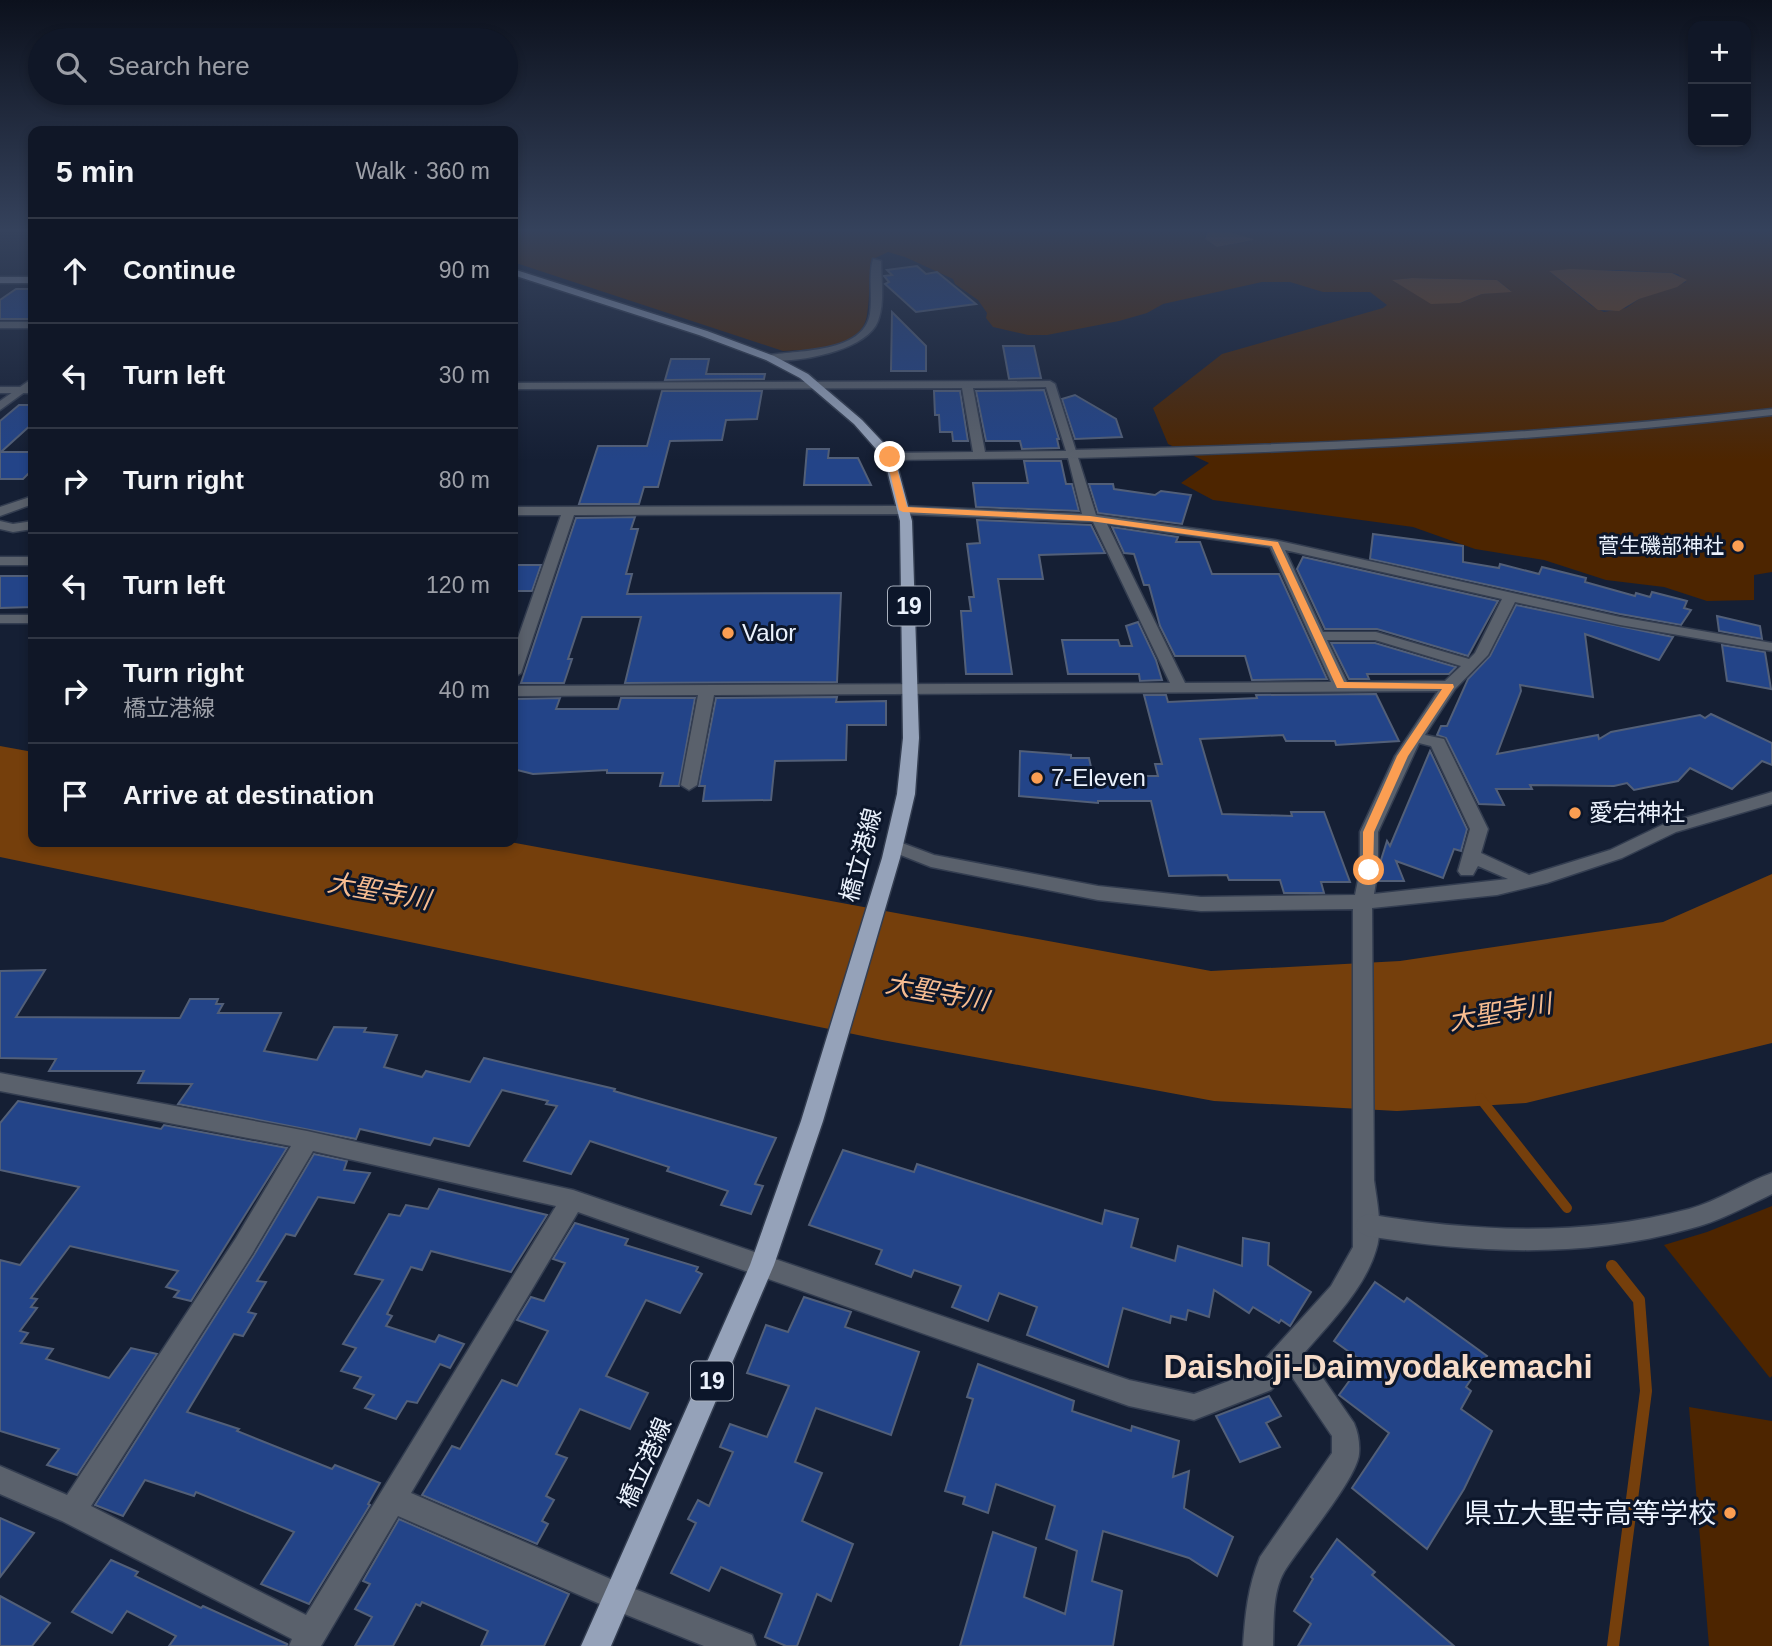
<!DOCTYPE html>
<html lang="en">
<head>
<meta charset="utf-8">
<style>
	body { margin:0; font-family:Helvetica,"Noto Sans JP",sans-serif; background:#1e2433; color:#f1f3f6 }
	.controls { position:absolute; right:21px; top:21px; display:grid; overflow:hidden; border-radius:14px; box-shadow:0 4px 10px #0003 }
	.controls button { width:63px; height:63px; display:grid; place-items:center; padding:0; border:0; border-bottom:2px solid #303644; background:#101727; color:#f1f3f6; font:35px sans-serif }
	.stop { position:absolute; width:21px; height:21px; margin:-16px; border:5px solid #fb9e52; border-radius:50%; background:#fff }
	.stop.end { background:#fb9e52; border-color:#fff; box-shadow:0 2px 7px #0008 }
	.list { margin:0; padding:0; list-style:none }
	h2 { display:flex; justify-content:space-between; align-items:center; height:91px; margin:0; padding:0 28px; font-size:30px }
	h2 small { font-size:23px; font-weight:400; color:#9c9fa7 }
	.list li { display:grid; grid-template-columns:46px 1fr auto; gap:21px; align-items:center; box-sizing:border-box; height:105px; padding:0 28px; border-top:2px solid #303644 }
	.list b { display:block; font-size:26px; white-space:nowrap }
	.list p { margin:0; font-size:23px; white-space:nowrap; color:#9c9fa7 }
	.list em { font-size:23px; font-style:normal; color:#9c9fa7 }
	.icon { flex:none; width:38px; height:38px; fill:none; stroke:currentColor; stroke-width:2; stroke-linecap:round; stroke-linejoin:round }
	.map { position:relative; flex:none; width:1772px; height:1646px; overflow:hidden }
	.search { position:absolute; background:#101727; box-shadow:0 4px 10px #0003; left:28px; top:28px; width:490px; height:77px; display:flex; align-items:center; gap:18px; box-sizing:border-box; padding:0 24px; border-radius:38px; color:#9c9fa7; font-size:26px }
	.panel { position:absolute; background:#101727; box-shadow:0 4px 10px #0003; left:28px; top:126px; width:490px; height:721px; border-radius:14px }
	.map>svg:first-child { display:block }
</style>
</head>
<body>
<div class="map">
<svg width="1772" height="1646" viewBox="0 0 1772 1646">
	<rect width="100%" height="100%" fill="#151f34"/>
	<!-- green -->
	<g fill="#4d2500" fill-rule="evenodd">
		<path d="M513 230H1211L1206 232 1205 239 1217 247 1254 240 1223 230H1772V572L1754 575V600L1707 601 1664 587 1606 580 1544 560 1475 549 1413 527 1213 500 1181 483 1209 463 1168 444 1153 408 1222 354 1383 308 1387 305 1370 292H1323L1290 282H1262L1163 304 1147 313 1119 321 1047 335H1028L993 327 986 318 987 313 978 300 955 284 953 279 905 257 888 252 871 260C869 278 870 297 867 315 861 351 811 349 783 351L513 262ZM1616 270 1672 273 1678 274 1686 282 1639 299 1626 308 1604 312 1592 306 1550 272ZM1412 278 1497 280 1511 291 1482 294 1460 303 1393 280Z"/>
		<path d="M1772 1206V1376L1770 1378 1664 1245 1707 1232Z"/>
		<path d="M1689 1407 1772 1421V1646H1709Z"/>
	</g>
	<!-- water -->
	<g fill="#753f0c">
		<path d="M1223 230 1253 239 1254 240 1217 247 1205 239 1208 231Z"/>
		<path d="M1570 269 1672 273 1687 280 1677 287 1639 299 1619 311 1598 310 1549 271Z"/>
		<path d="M1412 278 1497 280 1512 292 1482 294 1460 303 1431 304 1392 280Z"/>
		<path d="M0 746 33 752V842H510L1211 971 1400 961 1663 922 1772 874V1043L1526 1103 1397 1111 1214 1101 882 1040 0 857Z"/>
	</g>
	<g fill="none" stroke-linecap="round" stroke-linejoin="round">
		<!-- stream-far1 -->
		<path stroke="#753f0c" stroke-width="10" d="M1480 1098 1567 1208"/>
		<!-- stream -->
		<path stroke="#753f0c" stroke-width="12" d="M1612 1266 1639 1300 1646 1391 1613 1646"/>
	</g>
	<!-- building -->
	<g fill="#234488" stroke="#525f78" stroke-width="2">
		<path d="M917 266 926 274 937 272 976 304 916 312 885 284 889 282 884 276 892 275 887 270Z"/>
		<path d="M16 289H33V315L28 319H0V300Z"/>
		<path d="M892 312 926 346V371H891Z"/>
		<path d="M1003 346H1034L1041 378 1009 379Z"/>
		<path d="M671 359H709L706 374H765L764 379 665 380Z"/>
		<path d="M1044 390 1059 439H1057L1059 448 1022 449 1020 441H986L976 391Z"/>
		<path d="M662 391H762L757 419 726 420 722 440 670 441 658 487H644L639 504H579L598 446H647Z"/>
		<path d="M934 391H960L968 441H953L952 432H940L939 415H935Z"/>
		<path d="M1075 395 1116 419 1122 437 1075 439 1062 399Z"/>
		<path d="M19 405H33V423L1 452H33V469L23 479H0V421Z"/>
		<path d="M807 449H829L828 458H858L871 485H804Z"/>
		<path d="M1024 461H1061L1066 484H1072L1079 511 976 507 973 483H1028Z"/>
		<path d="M1089 484H1113L1114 489 1155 495 1161 491 1191 495 1182 524 1098 513Z"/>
		<path d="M635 517 631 529H638L626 574H632L627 594 841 593 837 682 625 683 641 617H582L568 659H572L564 683H521L576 518Z"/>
		<path d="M977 520 1091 525 1105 553 1039 555 1043 579H998L1012 674H966L961 611H971L969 597H974L967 544 980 543Z"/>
		<path d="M1112 527 1178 537 1176 542H1200L1212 574H1279L1327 679 1252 680 1245 656H1175L1160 626 1149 585H1144L1134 554 1124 553Z"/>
		<path d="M1373 534 1463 546V562L1499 568 1500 564 1539 574 1542 567 1586 578 1585 582 1635 596 1636 593 1650 597 1652 592 1687 601 1684 608 1691 610 1681 625 1620 614 1370 559Z"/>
		<path d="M1303 557 1498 601 1468 656 1377 629H1325L1297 569Z"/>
		<path d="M513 565H541L532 591H513Z"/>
		<path d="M0 576H33V607L0 608Z"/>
		<path d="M1516 605 1673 637 1659 660 1585 634 1593 697 1520 685 1521 691 1497 754 1598 735 1599 739 1611 732 1700 715 1705 718 1711 714 1772 743V765L1762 761 1732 789 1690 768 1678 781 1634 790 1627 783 1614 786 1530 785 1532 789H1496L1504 805 1479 804 1446 738 1437 735 1441 726H1447L1468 679 1490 656Z"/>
		<path d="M1717 616 1760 626 1762 639 1719 631Z"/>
		<path d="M1138 622 1156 660 1162 680 1140 681 1139 674H1068L1062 640H1118L1120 646H1132L1126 626Z"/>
		<path d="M1331 643H1375L1456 667 1449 674H1367L1369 679H1349Z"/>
		<path d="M1722 645 1765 652 1771 689 1727 681Z"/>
		<path d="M1376 694 1399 741 1336 745 1335 741H1286L1283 735 1200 739 1222 814 1292 816 1291 812H1324L1350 882H1321L1324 893H1284L1280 880H1229L1227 875 1169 876 1151 801H1098V803L1019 796 1020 751 1071 755V758H1089L1093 776H1158L1155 764H1162L1144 695H1166L1168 702 1257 698 1256 695Z"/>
		<path d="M837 697 836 702 886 701V725H847L846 760 775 761 771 800 703 801 705 786H699L716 698Z"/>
		<path d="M560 698 556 709H618L621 698H695L679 786H660L663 773H607V770L533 774 513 769V708L516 699Z"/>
		<path d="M1430 751 1467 829 1461 851 1454 849 1443 878 1396 861 1404 881H1379L1381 860 1387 841 1390 846Z"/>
		<path d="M45 970 16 1017 180 1018 190 999H218L216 1004H223L218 1013H281L264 1051 317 1060 334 1027 366 1028 364 1032 397 1035 384 1067 422 1077 426 1071 470 1082 484 1058 615 1089 614 1091 776 1138 755 1184 763 1186 751 1214 721 1205 728 1191 667 1171 669 1167 590 1141 571 1174 524 1161 557 1106 546 1104 548 1101 502 1090 469 1146 434 1138 430 1145 360 1129 356 1139 178 1104 192 1084 138 1083 144 1071H49L56 1059 0 1058V971Z"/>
		<path d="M18 1101 161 1129 164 1125 287 1148 191 1301 174 1297 179 1291 166 1287 178 1271 70 1246 31 1298 37 1299 31 1307 37 1308 20 1331 28 1333 21 1343 53 1349 46 1359 109 1378 131 1348 157 1354 77 1475 47 1465 59 1449 0 1431V1260L20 1265 79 1187 0 1170V1123Z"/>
		<path d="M843 1150 914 1172 917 1164 1102 1224 1105 1210 1138 1219 1131 1247 1175 1261 1178 1246 1242 1266 1243 1238 1269 1243 1268 1265 1311 1292 1290 1326 1281 1320 1279 1323 1253 1307 1249 1313 1214 1290 1209 1317 1188 1310 1186 1320 1171 1316 1170 1323 1123 1308 1108 1367 1027 1335 1037 1307 999 1293 988 1321 952 1307 961 1286 914 1270 911 1277 876 1264 882 1250 809 1225Z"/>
		<path d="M314 1154 347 1161 344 1170 370 1173 354 1203 318 1197 295 1236 286 1234 257 1281 266 1282 248 1312 256 1314 243 1336 234 1334 187 1412 239 1429 237 1431 332 1469 335 1465 380 1483 368 1504 370 1505 309 1604 261 1584 294 1532 196 1492 194 1496 145 1480 123 1516 95 1505 254 1255Z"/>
		<path d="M439 1189 547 1215 511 1272 431 1251 422 1270 411 1267 387 1314 392 1316 386 1326 435 1342 439 1335 464 1344 450 1368 440 1364 417 1403 407 1401 396 1419 365 1408 374 1395 354 1388 361 1377 341 1371 356 1348 343 1344 383 1280 355 1274 389 1214 400 1216 406 1205 428 1209Z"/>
		<path d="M575 1223 628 1239 625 1245 698 1267 696 1271 702 1274 680 1313 646 1300 606 1376 648 1393 630 1429 580 1409 556 1454 567 1458 546 1496 554 1500 542 1521 548 1524 537 1544 422 1495 452 1446 460 1449 502 1380 517 1386 548 1331 517 1320 531 1297 544 1301 565 1263 553 1259Z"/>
		<path d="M1375 1282 1404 1302 1407 1298 1487 1356 1466 1387 1471 1391 1461 1409 1492 1431 1464 1489 1427 1549 1352 1488 1389 1433 1339 1395 1363 1362 1334 1341Z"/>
		<path d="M804 1297 851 1312 845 1327 919 1352 891 1435 816 1408 795 1462 822 1473 802 1521 853 1544 831 1601 817 1594 797 1646H786L765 1637 782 1594 721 1567 709 1591 671 1573 696 1523 688 1519 698 1500 709 1506 733 1452 720 1447 730 1424 767 1437 789 1386 747 1373 766 1325 788 1332Z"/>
		<path d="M978 1364 1074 1401 1072 1411 1131 1431 1132 1426 1179 1441 1173 1477 1189 1471 1184 1508 1233 1537 1217 1576 1189 1558 1103 1531 1092 1581 1122 1591 1113 1646H960L993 1532 1036 1548 1024 1597 1065 1614 1077 1551 1046 1539 1055 1506 996 1484 988 1513 963 1504 965 1497 945 1491 973 1399 967 1397Z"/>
		<path d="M1269 1396 1281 1416 1266 1423 1280 1447 1240 1462 1216 1416Z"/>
		<path d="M0 1518 34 1533 0 1577Z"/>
		<path d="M399 1519 569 1594 544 1646H481L488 1631 422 1602 420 1606 416 1604 393 1646H355L372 1617 355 1609 370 1584 363 1581Z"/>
		<path d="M1337 1539 1375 1572 1372 1575 1454 1646H1298L1311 1624 1294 1611 1313 1579 1311 1577Z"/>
		<path d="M111 1560 138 1572 135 1576 201 1608 203 1606 287 1644V1646H169L176 1636 127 1611 112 1633 72 1612Z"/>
		<path d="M0 1596 50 1623 32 1646H0Z"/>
	</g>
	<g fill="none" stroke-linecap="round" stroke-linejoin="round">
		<!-- minor casing -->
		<g stroke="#333d50" stroke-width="3">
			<g id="minor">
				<path d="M873 259 881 261C881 280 885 303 878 321 867 351 795 364 766 360L765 358 770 355C800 350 863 353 870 314 873 296 868 276 873 259Z"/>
				<rect x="0" y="322" width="33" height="6"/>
				<path d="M1050 381 1055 384 1096 515 1275 540 1620 617 1772 643V651L1620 625 1515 602 1488 655 1455 689 1425 735 1444 739 1488 829 1481 853 1529 875 1610 850 1664 824 1772 792V804L1676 832 1622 858 1547 883 1497 895 1372 908 1374 1180C1377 1202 1383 1229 1376 1250 1365 1288 1331 1322 1305 1352L1354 1423C1358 1432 1360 1444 1359 1454 1357 1479 1299 1547 1284 1572 1272 1593 1274 1623 1273 1646H1243C1245 1615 1248 1586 1260 1557L1332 1453V1436L1288 1371 1271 1390 1194 1420 1129 1406 578 1212 411 1493 622 1584 752 1635 756 1646H704L607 1607 398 1516 321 1646H289L292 1639 62 1521 0 1494V1466L67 1495 236 1238 291 1146 0 1091V1073L307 1131 573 1190 1129 1380 1194 1394 1253 1372 1331 1286 1353 1247V909L1201 911 1098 900 931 867 888 850 885 846 894 840 934 855 1098 886 1201 897 1355 895 1360 870V832L1395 756 1438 691 714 695 697 785 689 790 681 785 698 695 513 696V686L1170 683 1093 522 903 514 574 515 521 673 513 678V652L561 515H513V507L903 506 1082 514 1068 458 886 460 884 457 890 453 973 452 962 388 513 389V383ZM1046 387 1066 451 985 452 973 388ZM1107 524 1270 547 1331 682 1185 683ZM1285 550 1502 599 1475 653 1469 659 1376 632H1323ZM1327 640H1375L1461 666 1445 681 1347 682ZM1419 743 1431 746 1470 829 1458 871 1461 875H1473L1478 866 1508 879 1374 894 1378 870V832ZM313 1151 556 1206 306 1615 91 1506 252 1254Z"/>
				<rect x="0" y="387" width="33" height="6"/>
				<path d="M33 496V504L0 516V507Z"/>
				<path d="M0 521 13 524 33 521V529L13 532 0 529Z"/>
				<rect x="0" y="557" width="33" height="8"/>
				<rect x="0" y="615" width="33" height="8"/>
			</g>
		</g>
		<!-- tertiary casing -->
		<g stroke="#333d50" stroke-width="3">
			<g id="tertiary">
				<path d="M33 378V386L0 410V401Z"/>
				<path d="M1772 409V415C1540 442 1307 452 1073 458L1067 454 1073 450C1307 445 1540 435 1772 409Z"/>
				<path d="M1772 1173V1194C1745 1207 1718 1222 1689 1229 1583 1259 1474 1253 1367 1236L1359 1232 1355 1225 1359 1218 1367 1214C1474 1232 1583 1237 1689 1209 1718 1201 1744 1183 1772 1173Z"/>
			</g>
		</g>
		<!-- secondary casing -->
		<g stroke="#333d50" stroke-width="3">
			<rect id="secondary" x="0" y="277" width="33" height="6"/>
		</g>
		<!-- primary casing -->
		<g stroke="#333d50" stroke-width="3">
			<path id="primary" d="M513 269 707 331 774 356 808 374 862 420 894 454 912 521 919 738 915 794 900 858 823 1121 774 1265 611 1646H581L750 1265 801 1121 882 858 897 794 903 738 900 521 884 458 854 424 800 378 766 360 699 335 513 275Z"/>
		</g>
		<!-- minor -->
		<use href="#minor" fill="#5a616c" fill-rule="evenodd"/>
		<!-- tertiary -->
		<use href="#tertiary" fill="#5a616c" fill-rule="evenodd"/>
		<!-- secondary -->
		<use href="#secondary" fill="#7c8597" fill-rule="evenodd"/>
		<!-- primary -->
		<use href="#primary" fill="#95a2b9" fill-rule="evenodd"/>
	</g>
	<!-- sky -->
	<linearGradient id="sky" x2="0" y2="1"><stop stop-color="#0c111d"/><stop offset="0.5" stop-color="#35425c"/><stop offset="1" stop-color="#35425c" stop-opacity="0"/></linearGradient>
	<rect width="1772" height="461" fill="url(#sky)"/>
	<!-- route -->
	<path fill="#fb9e52" d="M890 455 894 457 907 507 1090 516 1278 542 1344 682 1453 684 1454 687 1408 756 1374 832 1373 872H1365L1363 870V832L1397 756 1442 689 1337 688 1272 546 1090 521 903 512 899 510 886 457Z"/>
	<!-- markers -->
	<g fill="#fb9e52" stroke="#0c162a" stroke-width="2.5">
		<circle cx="1738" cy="546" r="7"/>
		<circle cx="728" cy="633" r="7"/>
		<circle cx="1037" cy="778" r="7"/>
		<circle cx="1575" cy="813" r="7"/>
		<circle cx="1730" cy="1513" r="7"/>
	</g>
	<g text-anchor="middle" stroke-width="6" stroke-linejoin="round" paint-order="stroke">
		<!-- far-poi labels -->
		<g font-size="21" fill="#ebf2fd" stroke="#0c162a" text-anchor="end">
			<text x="1724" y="553">菅生磯部神社</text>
		</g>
		<!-- shield labels -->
		<g fill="#0c162a" stroke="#a8b0be" stroke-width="2">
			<rect x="888" y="586.5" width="42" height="39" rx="5"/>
			<rect x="691" y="1361.5" width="42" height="39" rx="5"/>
		</g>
		<g font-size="23" font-weight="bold" fill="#ebf2fd">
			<text x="909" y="614">19</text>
			<text x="712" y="1389">19</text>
		</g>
		<!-- poi labels -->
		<g font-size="24" fill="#ebf2fd" stroke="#0c162a" text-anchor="start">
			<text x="742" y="641">Valor</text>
			<text x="1051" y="786">7-Eleven</text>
			<text x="1589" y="821">愛宕神社</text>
		</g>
		<!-- street labels -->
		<g font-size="24" fill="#ebf2fd" stroke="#0c162a">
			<text transform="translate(861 855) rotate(-75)" y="8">橋立港線</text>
			<text transform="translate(645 1463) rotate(-66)" y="8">橋立港線</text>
		</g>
		<!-- water labels -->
		<g font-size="26" font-style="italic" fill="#f7bc90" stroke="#0c162a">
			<text transform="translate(379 891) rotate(10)" y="9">大聖寺川</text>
			<text transform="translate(937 992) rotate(10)" y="9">大聖寺川</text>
			<text transform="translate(1500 1012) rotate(-10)" y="9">大聖寺川</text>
		</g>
		<!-- near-poi labels -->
		<g font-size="28" fill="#ebf2fd" stroke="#0c162a" text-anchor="end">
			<text x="1716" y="1523">県立大聖寺高等学校</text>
		</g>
		<!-- near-quarter labels -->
		<g font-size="33" font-weight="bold" fill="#f7dcc9" stroke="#0c162a">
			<text x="1378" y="1378">Daishoji-Daimyodakemachi</text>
		</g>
	</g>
</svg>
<div class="controls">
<button>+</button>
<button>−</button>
</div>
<div class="stop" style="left:1369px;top:870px"></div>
<div class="stop end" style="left:890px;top:457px"></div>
<div class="search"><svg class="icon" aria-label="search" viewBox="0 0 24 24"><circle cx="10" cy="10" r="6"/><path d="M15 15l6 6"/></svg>Search here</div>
<section class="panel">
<h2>5 min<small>Walk · 360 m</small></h2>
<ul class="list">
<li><svg class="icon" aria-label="ahead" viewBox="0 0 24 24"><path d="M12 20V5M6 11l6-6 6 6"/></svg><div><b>Continue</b></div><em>90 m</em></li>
<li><svg class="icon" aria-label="left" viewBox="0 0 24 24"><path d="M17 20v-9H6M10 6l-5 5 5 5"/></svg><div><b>Turn left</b></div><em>30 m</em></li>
<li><svg class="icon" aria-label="right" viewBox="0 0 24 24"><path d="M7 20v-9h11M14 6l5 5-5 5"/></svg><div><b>Turn right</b></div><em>80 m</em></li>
<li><svg class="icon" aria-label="left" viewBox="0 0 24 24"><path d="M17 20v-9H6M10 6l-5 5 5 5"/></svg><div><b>Turn left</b></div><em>120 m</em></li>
<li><svg class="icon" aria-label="right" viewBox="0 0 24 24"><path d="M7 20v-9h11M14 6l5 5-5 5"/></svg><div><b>Turn right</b><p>橋立港線</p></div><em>40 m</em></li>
<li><svg class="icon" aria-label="arrive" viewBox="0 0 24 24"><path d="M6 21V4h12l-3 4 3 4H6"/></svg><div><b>Arrive at destination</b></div></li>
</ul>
</section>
</div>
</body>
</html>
